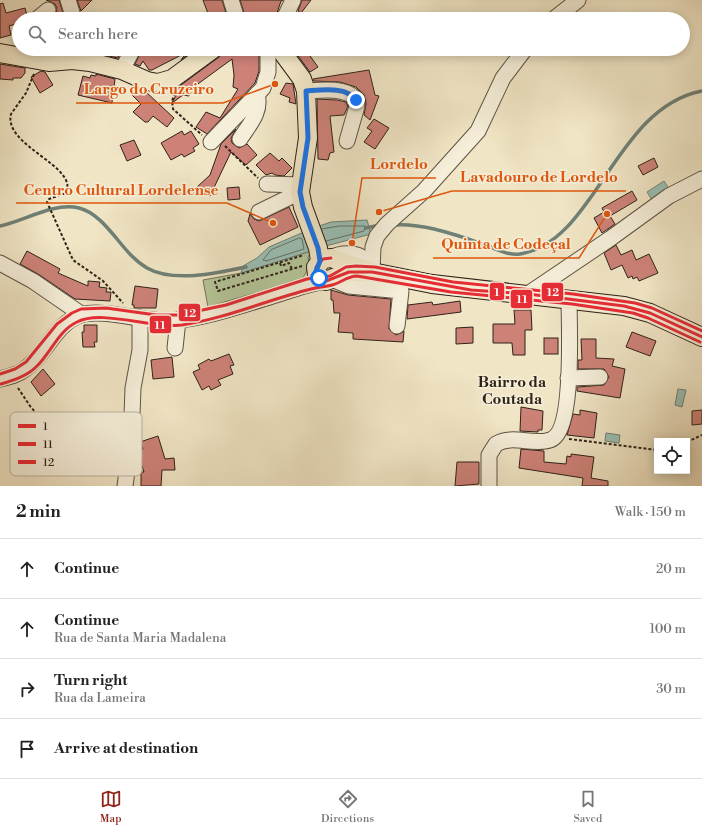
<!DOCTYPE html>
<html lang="en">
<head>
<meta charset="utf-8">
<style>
	body { margin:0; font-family:"Libre Bodoni",serif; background:#f2f2f2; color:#222 }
	.controls { position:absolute; right:12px; bottom:12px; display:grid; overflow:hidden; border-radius:0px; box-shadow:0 2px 10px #0003 }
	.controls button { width:36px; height:36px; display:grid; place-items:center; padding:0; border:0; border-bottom:1px solid #e0e0e0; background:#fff; color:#222; font:20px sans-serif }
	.stop { position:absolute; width:12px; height:12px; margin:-9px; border:3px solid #1a73e8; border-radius:50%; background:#fff }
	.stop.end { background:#1a73e8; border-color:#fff; box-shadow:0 1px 4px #0008 }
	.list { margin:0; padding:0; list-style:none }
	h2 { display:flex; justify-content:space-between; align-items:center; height:52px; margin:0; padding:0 16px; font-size:17px }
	h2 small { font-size:13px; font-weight:400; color:#767676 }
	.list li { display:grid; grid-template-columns:26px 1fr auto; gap:12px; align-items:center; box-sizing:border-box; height:60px; padding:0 16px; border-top:1px solid #e0e0e0 }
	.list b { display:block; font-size:15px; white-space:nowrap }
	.list p { margin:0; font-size:13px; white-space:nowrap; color:#767676 }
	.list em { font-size:13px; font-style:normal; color:#767676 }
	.icon { flex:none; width:22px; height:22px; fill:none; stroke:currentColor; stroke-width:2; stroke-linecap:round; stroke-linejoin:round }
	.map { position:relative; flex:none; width:702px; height:486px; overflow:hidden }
	.search { position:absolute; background:#fff; box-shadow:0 2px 10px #0003; left:12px; right:12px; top:12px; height:44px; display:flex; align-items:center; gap:10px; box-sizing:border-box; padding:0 14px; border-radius:22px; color:#767676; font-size:15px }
	.sheet { height:292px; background:#fff }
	nav { display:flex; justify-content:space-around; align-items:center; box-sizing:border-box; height:56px; border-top:1px solid #e0e0e0; background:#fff; font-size:11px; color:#767676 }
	nav a { display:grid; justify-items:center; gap:2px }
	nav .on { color:#8f2418 }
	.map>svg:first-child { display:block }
</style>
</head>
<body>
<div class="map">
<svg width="702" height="486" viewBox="0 0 702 486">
	<rect width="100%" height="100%" fill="#f0e5c5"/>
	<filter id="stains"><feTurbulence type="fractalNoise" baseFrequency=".005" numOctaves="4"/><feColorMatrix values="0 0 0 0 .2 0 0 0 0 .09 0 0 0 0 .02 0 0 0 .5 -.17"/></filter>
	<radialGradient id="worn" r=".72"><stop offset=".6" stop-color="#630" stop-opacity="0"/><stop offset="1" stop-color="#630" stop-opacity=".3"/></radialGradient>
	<!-- green -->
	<path fill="#b4c699" stroke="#717459" d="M311 251 310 254 308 257C310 265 307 272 302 279L208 307 203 280 241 273Z"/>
	<!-- water -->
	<g fill="#9abfb4" stroke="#6f8076">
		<path d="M664 181 669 189 652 200 647 192Z"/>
		<path d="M367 220 371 234 322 247 319 226 331 222Z"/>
		<path d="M304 232 311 251 241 273 243 266 257 258 269 247Z"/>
		<path d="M678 389 686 390 682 407 675 405Z"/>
		<path d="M606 433 620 435 619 443 605 441Z"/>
	</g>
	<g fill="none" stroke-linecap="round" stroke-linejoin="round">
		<!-- shore -->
		<g stroke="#647066" stroke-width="1">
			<path d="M322 229 339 226H365L364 231 326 241"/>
			<path d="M300 238 302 239 304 249 266 261 263 260 271 250Z"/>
		</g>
		<!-- stream -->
		<g stroke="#6f8076" stroke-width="3.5">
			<path d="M394 225C422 223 453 234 480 243 492 247 507 256 520 254 596 242 614 108 702 91"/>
			<path d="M0 226C25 221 53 202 79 208 95 212 107 227 117 239 126 250 135 261 147 268 173 283 218 273 246 267"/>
			<path d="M366 228 380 225"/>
		</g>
	</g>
	<!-- building -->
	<g fill="#cd8278" stroke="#2e2219">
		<path d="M46 0H59L65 19H51L56 14 57 8 55 4Z"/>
		<path d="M77 0H92L81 11Z"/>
		<path d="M203 0H222L228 19H210Z"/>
		<path d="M240 0H283L281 1 275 19H263L258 13 259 19H246Z"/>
		<path d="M302 0H311L301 13 298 11Z"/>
		<path d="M3 3 6 13 25 8 28 19H19V23L9 26 11 35 0 38V4Z"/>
		<path d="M90 49H123L118 58 95 53 90 51Z"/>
		<path d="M142 49H195L181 60 187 52 152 70H149L143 61 140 66 135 64Z"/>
		<path d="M223 49H257V52H259V71L255 83 207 134 196 127 206 112 220 118 238 89 233 87 234 75 232 59 191 89 194 90 189 96 183 95 172 103 181 85 219 57Z"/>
		<path d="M293 49H305L318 67 310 72Z"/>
		<path d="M0 64 25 68V73L21 78H13V80L0 79Z"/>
		<path d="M369 70 375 95 379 96 370 120 364 115 366 104 364 95 356 87 340 82 314 81 313 79Z"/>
		<path d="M41 71 45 72 53 85 40 93 31 77Z"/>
		<path d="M96 74 115 79 112 103 78 95 83 76 90 78 91 75 96 76Z"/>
		<path d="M286 83 293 84 296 104 289 102 290 98 280 94Z"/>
		<path d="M134 87 146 92 174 118 167 127 153 116 148 122H145L133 112 141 104 129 92Z"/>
		<path d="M317 99 337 100 346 102 348 106 344 115 330 116 334 152 330 153 328 160 318 159Z"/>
		<path d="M374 119 389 128 375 149 364 142 372 131 367 128Z"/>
		<path d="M236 129 231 138 232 143 239 148 247 144 257 155 246 165 231 152 210 196 196 188 210 175 221 144Z"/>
		<path d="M182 131 184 135 191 131 199 144 193 148 195 151 184 157 182 154 171 160 161 143Z"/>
		<path d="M134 140 141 155 127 161 120 145Z"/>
		<path d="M270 153 279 161 282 158 292 168 284 176 275 175 272 173 266 175 256 165Z"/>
		<path d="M654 158 658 167 643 175 638 166Z"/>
		<path d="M239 187 240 199 228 200 227 188Z"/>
		<path d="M632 191 637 200 610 216 615 224 602 233 594 218 604 212 602 208Z"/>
		<path d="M289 207 298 227 260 245 248 221 250 214 254 219 259 221Z"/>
		<path d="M616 245 621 255 632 250 636 260 649 254 658 273 639 281 637 277 633 279 632 276 628 278 622 265 611 270 604 253Z"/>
		<path d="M27 251 60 269 58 273 88 286V281L100 282 99 287 107 288 106 292H111L110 301 75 299 38 274 20 264Z"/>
		<path d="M135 286 158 289 156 308H134V305H132Z"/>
		<path d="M331 290 348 295 391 299 389 329 396 335 404 331 403 342 353 339V333L338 332 340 313H334L333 300H331Z"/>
		<path d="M460 301 461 312 407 319 408 305 432 302 433 305Z"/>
		<path d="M514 310H531L532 330H525V355H513L512 343H493V324H515Z"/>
		<path d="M84 325H97V342H94L95 347H83L82 332H84Z"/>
		<path d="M473 327V343L456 344V328Z"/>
		<path d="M632 332 656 341 650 356 626 347Z"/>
		<rect x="544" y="338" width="14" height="16"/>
		<path d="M581 339H596V358L614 359 612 366 625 369 620 398 577 391V387L604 385 609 377 604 369H578V360H582Z"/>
		<path d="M229 354 234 365 230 366 233 374 218 380 221 385 211 390 209 386 202 390 193 372 200 369 198 365 209 359 211 361Z"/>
		<path d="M172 357 174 377 153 379 151 360Z"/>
		<path d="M43 369 55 384 41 396 31 382Z"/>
		<path d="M521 407 543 411 542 430H538V432L520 431Z"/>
		<path d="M580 410 597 413 594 438 567 435 573 414 580 415Z"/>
		<path d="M702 410V424L692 425V411Z"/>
		<path d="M158 436 165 459 174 458 175 470H162L161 486H141V472H144L138 454 139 451 143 449 140 442Z"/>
		<path d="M521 449 544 451V462L566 464 567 456 571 457V454L594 457 591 478 608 481V486H582L583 478 519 468Z"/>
		<path d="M457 462H479V484L455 486Z"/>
	</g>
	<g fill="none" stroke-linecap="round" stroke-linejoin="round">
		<!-- minor casing -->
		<g stroke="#5e5344" stroke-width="17">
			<g id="minor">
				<path d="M68 0 74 19"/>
				<path d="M231 0 237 19"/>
				<path d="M37 19 48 10"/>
				<path d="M284 19 293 0"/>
				<path d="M554 19 578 0"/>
				<path d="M122 70 133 49"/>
				<path d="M306 91C321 90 344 87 355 98L357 106 347 141"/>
				<path d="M240 139C249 125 262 112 257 94"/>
				<path d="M211 142 263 88 268 72V49"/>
				<path d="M267 184 301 185"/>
				<path d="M259 212 300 192"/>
				<path d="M331 258C339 253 357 251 365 260 368 264 370 268 372 272"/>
				<path d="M0 263 33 281 81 314"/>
				<path d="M372 272 373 247 377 236 387 224 424 191 478 131 503 78 525 49"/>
				<path d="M334 280 349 286 401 291 397 326"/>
				<path d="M528 294 611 238 669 196 702 179"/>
				<path d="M175 348 178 320"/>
				<path d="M568 378 600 377"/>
				<path d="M0 379C9 377 18 375 25 369 46 355 55 323 81 315 102 308 144 322 168 321 202 320 249 303 282 293 297 288 311 283 326 281"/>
				<path d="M125 486 131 442 133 388 140 350V318"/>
				<path d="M489 486V455L496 444C513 434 532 446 550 440 575 432 569 324 569 299"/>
			</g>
		</g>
		<!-- major casing -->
		<g stroke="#2e2219" stroke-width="20">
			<g id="major">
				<path d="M280 49 302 79 306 91 308 138 300 192 303 207 318 248 320 261"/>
				<path d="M0 53 49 62 72 60 90 62 122 70 147 81 158 83 172 79 213 49"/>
				<path d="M372 272H349L326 281 317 275 316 267 323 259 331 258 372 272 432 284 624 306 650 313 702 337"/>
			</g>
		</g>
		<!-- path -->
		<g stroke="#2e2219" stroke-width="2" stroke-dasharray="3 2" stroke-linecap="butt">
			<path d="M34 74 26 93 11 114C3 146 79 166 66 193L49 199 47 202 73 260 103 281 123 303"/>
			<path d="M175 93 172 101 173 109 202 135"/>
			<path d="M225 146 258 178"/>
			<path d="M280 263 281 266 289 263 292 269"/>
			<path d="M302 266 218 291 215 282 304 255"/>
			<path d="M18 388 30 406 56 436"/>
			<path d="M569 439 657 450"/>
			<path d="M687 442 702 435"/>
		</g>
		<!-- minor -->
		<use href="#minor" stroke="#f5eed9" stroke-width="15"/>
		<!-- major -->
		<use href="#major" stroke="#f0e5c5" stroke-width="18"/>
		<!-- bus-1 casing -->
		<g stroke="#f5eed9" stroke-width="6">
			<path id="bus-1" d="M331 258 323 259 316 267 317 275 326 281 349 272H372L471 290 528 294 624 306 650 313 702 337"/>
		</g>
		<!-- bus-2 casing -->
		<g stroke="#f5eed9" stroke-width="6">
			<path id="bus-2" d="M1 384C14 380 27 376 36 367 51 353 58 331 77 322 102 309 151 329 182 325 227 318 267 300 311 289 318 287 325 287 332 285 341 283 347 276 357 276L451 292 572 304 633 313 648 318 700 342"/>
		</g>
		<!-- bus-3 casing -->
		<g stroke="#f5eed9" stroke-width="6">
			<path id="bus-3" d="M0 374 15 369 26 362 57 324 72 313 81 309 106 308 156 315H179L226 305 307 279 330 276 346 267 356 266 375 267 453 282 573 294 635 303 652 308 702 331"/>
		</g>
		<!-- bus-1 -->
		<use href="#bus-1" stroke="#e62c34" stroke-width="3"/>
		<!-- bus-2 -->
		<use href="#bus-2" stroke="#e62c34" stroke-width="3"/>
		<!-- bus-3 -->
		<use href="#bus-3" stroke="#e62c34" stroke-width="3"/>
	</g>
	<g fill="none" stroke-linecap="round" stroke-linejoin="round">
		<!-- route -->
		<path stroke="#1a73e8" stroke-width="5" d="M319 278 316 271 320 261 318 248 303 207 300 192 308 138 306 91C321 90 347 86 356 100"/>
	</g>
	<g text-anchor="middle" stroke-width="3" stroke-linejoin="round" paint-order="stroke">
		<!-- neighbourhood labels -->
		<g font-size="15" font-weight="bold" fill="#2e2219" stroke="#f5eed9">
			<text x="512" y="387">Bairro da<tspan x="512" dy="17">Coutada</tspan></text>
		</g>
	</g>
	<!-- legend -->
	<rect x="10" y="412" width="132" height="64" rx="6" fill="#f5eed9" stroke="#b9b19f" stroke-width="1"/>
	<rect x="18" y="424" width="18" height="4" fill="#e62c34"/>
	<rect x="18" y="442" width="18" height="4" fill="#e62c34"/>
	<rect x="18" y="460" width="18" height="4" fill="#e62c34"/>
	<g font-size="11" fill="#2e2219">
		<text x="43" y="430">1</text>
		<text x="43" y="448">11</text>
		<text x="43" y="466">12</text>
	</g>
	<!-- callouts -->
	<path fill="none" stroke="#df560d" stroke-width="1.5" d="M275 84L223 103H76M352 243L362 178H436M379 212L452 191H626M273 223L227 203H16M607 214L579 258H433"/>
	<g fill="#df560d" stroke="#f5eed9" stroke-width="1.5">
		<circle cx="275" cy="84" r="4"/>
		<circle cx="352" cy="243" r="4"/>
		<circle cx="379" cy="212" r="4"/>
		<circle cx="273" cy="223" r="4"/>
		<circle cx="607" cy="214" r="4"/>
	</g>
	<g font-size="15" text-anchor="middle" font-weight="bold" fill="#df560d" stroke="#f5eed9" stroke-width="3" stroke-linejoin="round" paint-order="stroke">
		<text x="149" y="94">Largo do Cruzeiro</text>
		<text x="399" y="169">Lordelo</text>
		<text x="539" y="182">Lavadouro de Lordelo</text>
		<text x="121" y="195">Centro Cultural Lordelense</text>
		<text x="506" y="249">Quinta de Codeçal</text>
	</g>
	<g stroke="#f5eed9" stroke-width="1.5">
		<rect x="489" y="282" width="16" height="19" rx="4" fill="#e62c34"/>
		<rect x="541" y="282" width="23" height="20" rx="4" fill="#e62c34"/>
		<rect x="510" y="289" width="23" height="20" rx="4" fill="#e62c34"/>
		<rect x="178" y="303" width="23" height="19" rx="4" fill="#e62c34"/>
		<rect x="149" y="315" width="23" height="19" rx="4" fill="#e62c34"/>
	</g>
	<g font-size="11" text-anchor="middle" font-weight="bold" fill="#fff">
		<text x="497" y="296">1</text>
		<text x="553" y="296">12</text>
		<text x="522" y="303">11</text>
		<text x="190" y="317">12</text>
		<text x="160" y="329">11</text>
	</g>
	<rect width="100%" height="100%" filter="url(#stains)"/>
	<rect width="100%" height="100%" fill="url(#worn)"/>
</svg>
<div class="controls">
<button><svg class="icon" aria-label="locate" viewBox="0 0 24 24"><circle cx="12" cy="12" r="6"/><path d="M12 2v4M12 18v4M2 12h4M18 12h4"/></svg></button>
</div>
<div class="stop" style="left:319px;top:278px"></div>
<div class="stop end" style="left:356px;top:100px"></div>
<div class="search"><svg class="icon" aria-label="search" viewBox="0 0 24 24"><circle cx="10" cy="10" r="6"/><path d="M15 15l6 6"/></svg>Search here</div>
</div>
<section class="sheet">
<h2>2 min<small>Walk · 150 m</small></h2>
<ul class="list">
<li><svg class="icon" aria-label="ahead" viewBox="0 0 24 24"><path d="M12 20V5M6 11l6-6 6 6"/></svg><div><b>Continue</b></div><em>20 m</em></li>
<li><svg class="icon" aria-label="ahead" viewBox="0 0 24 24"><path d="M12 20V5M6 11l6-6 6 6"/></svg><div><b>Continue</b><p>Rua de Santa Maria Madalena</p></div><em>100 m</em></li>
<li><svg class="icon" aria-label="right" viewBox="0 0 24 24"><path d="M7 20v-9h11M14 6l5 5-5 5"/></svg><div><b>Turn right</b><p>Rua da Lameira</p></div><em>30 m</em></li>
<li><svg class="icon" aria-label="arrive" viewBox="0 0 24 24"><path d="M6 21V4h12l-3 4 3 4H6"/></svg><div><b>Arrive at destination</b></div></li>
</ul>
</section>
<nav>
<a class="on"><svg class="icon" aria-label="map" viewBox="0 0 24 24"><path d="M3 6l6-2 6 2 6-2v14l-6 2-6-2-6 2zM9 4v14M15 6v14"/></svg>Map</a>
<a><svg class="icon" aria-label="directions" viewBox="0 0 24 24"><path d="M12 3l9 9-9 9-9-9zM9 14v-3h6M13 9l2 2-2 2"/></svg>Directions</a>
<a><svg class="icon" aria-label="saved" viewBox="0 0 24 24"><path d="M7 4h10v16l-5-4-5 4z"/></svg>Saved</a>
</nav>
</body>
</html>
